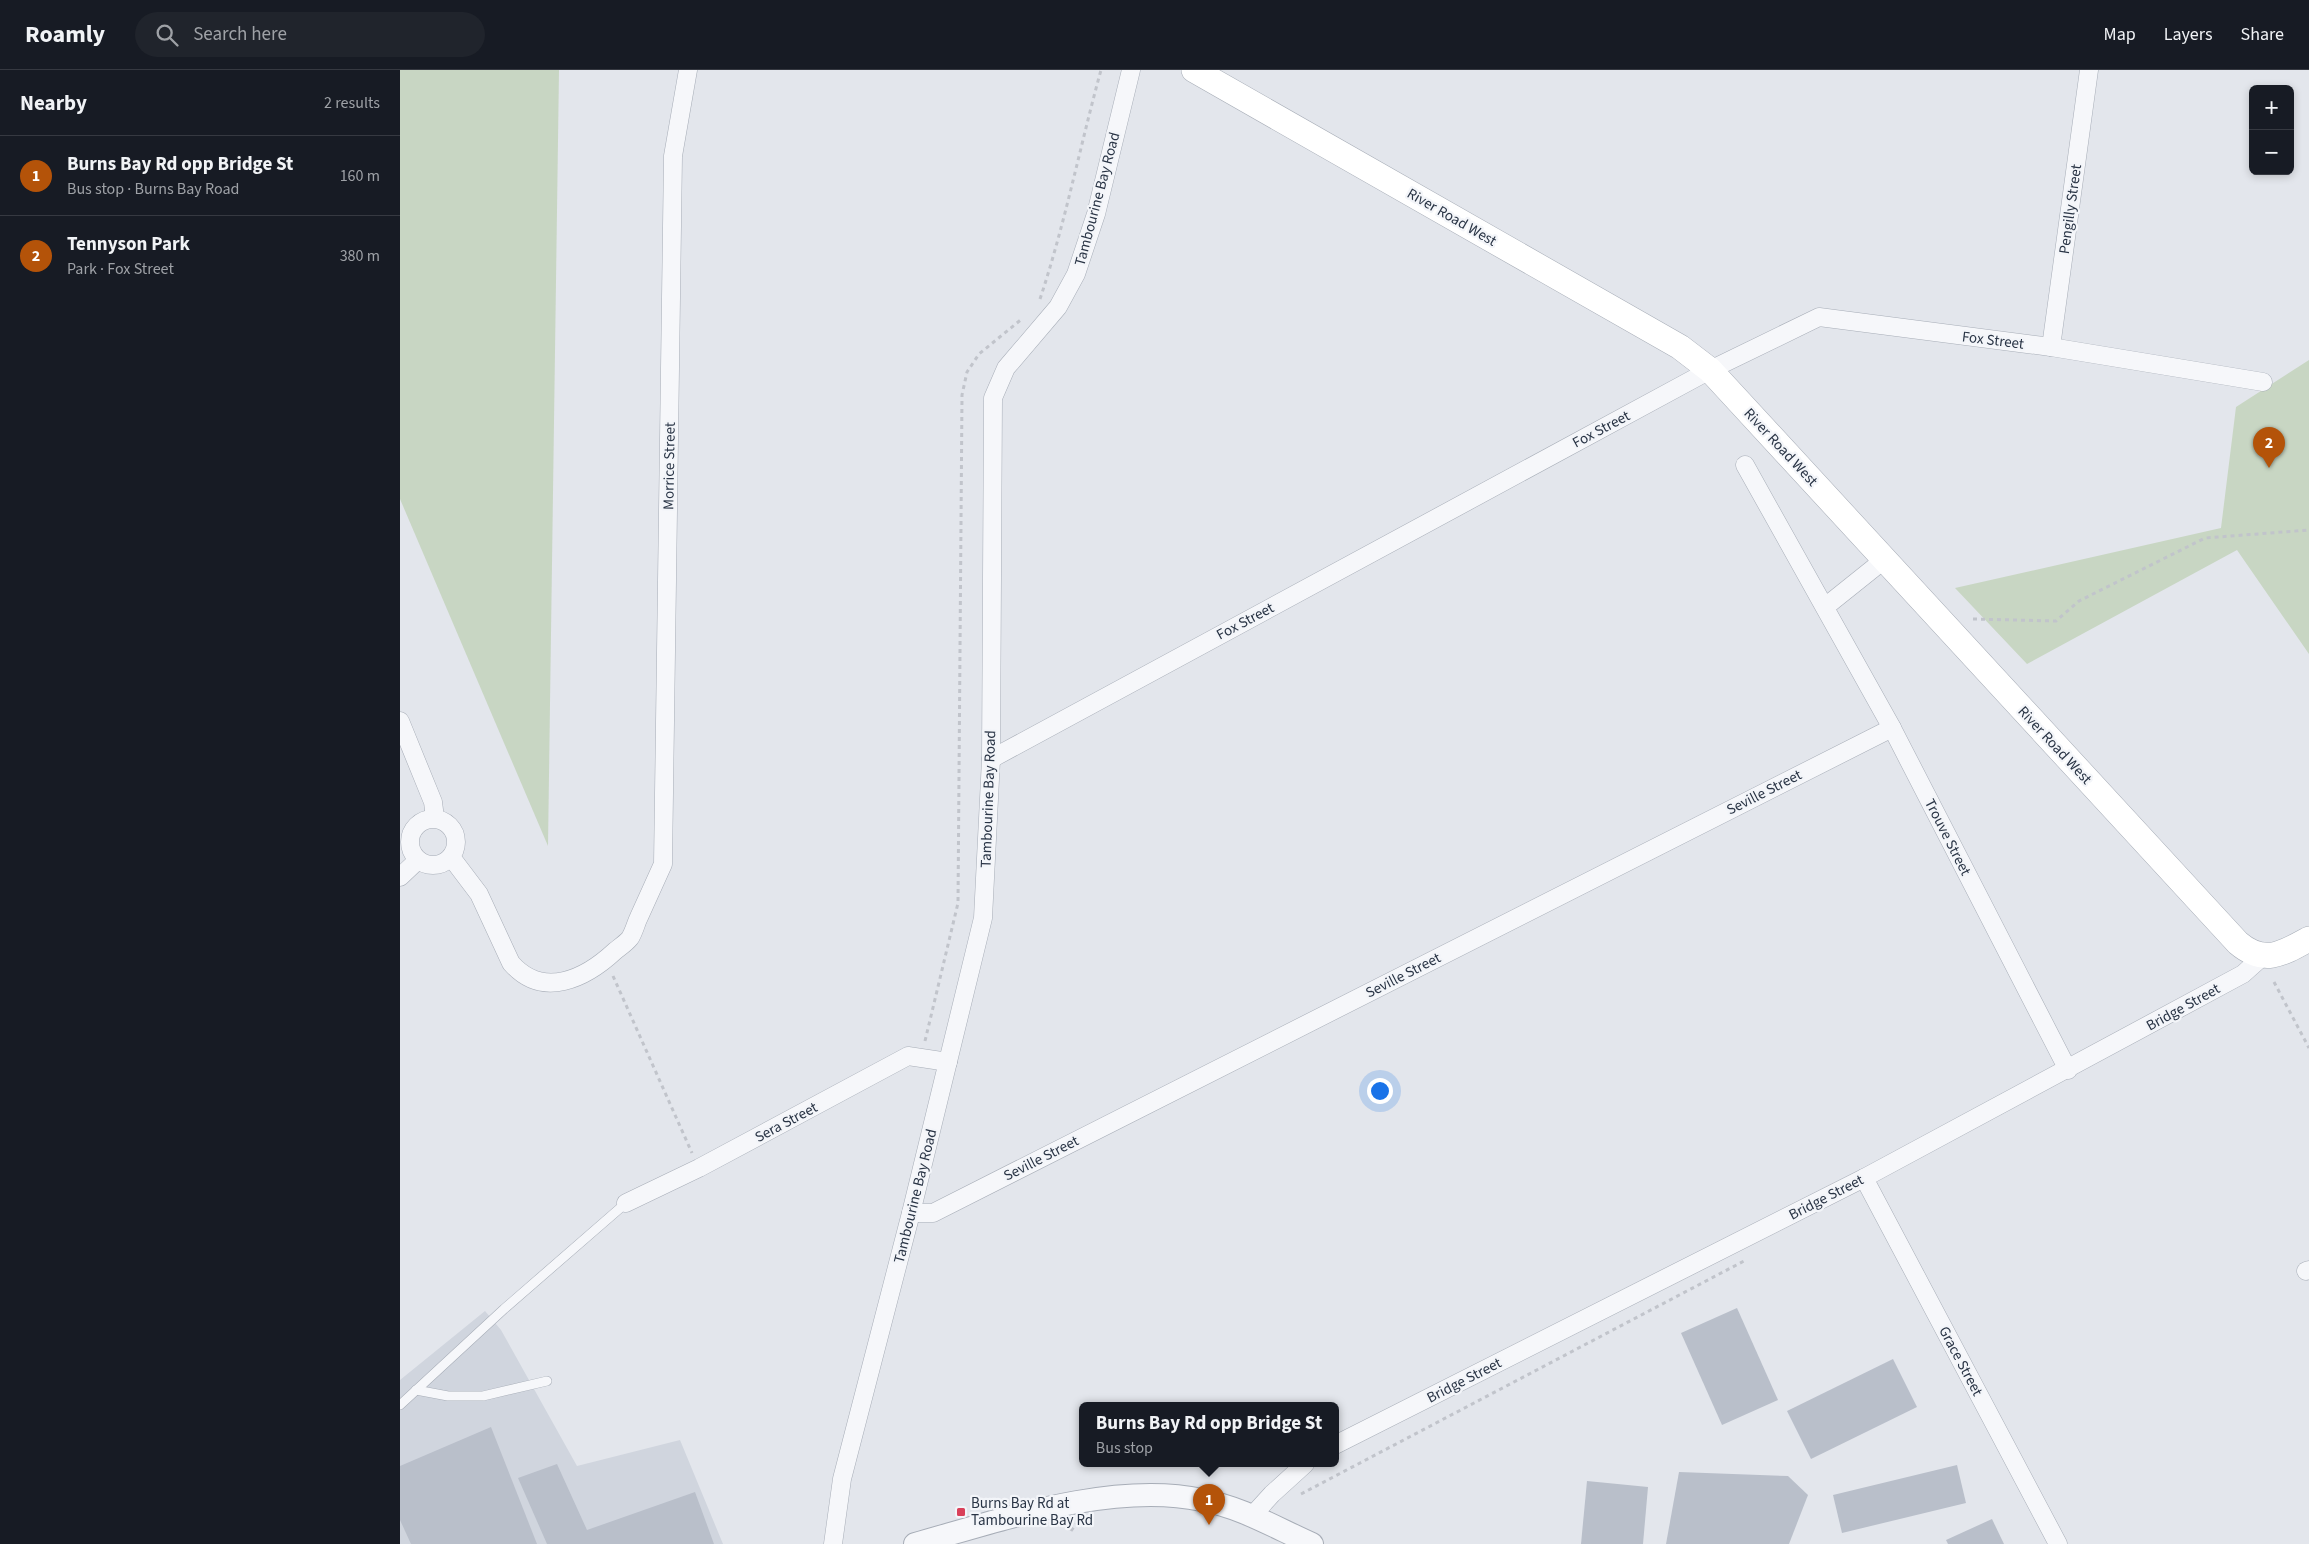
<!DOCTYPE html>
<html lang="en">
<head>
<meta charset="utf-8">
<style>
	body { margin:0; font-family:"Source Sans 3",sans-serif; background:#20242c; color:#f1f3f6 }
	.controls { position:absolute; right:15px; top:15px; display:grid; overflow:hidden; border-radius:8px; box-shadow:0 2px 8px #0003 }
	.controls button { width:45px; height:45px; display:grid; place-items:center; padding:0; border:0; border-bottom:1px solid #363941; background:#171b24; color:#f1f3f6; font:25px sans-serif }
	.you { position:absolute; left:979px; top:1020px; width:18px; height:18px; margin:-12px; border:4px solid #fff; border-radius:50%; background:#1a73e8; box-shadow:0 0 0 8px #1a73e833 }
	.badge { display:grid; place-items:center; width:32px; height:32px; border-radius:50%; background:#b45309; color:#fff; font-size:16px; font-weight:700 }
	.pin { position:absolute; translate:-50% -41px; filter:drop-shadow(0 1px 2px #0008) }
	.pin::after { content:''; position:absolute; top:26px; width:18px; height:15px; background:inherit; clip-path:polygon(0 0,100% 0,50% 100%) }
	.popup { position:absolute; left:679px; top:1332px; width:260px; height:65px; box-sizing:border-box; display:grid; place-content:center; border-radius:8px; background:#171b24; filter:drop-shadow(0 1px 4px #0005); font-size:16px; white-space:nowrap; color:#9ea1a6 }
	.popup b { font-size:19px; color:#f1f3f6 }
	.popup::after { content:''; position:absolute; left:50%; top:100%; margin-left:-10px; border:10px solid transparent; border-top-color:#171b24 }
	.list { margin:0; padding:0; list-style:none }
	h2 { display:flex; justify-content:space-between; align-items:center; height:65px; margin:0; padding:0 20px; font-size:21px }
	h2 small { font-size:16px; font-weight:400; color:#9ea1a6 }
	.list li { display:grid; grid-template-columns:32px 1fr auto; gap:15px; align-items:center; box-sizing:border-box; height:80px; padding:0 20px; border-top:1px solid #363941 }
	.list b { display:block; font-size:19px; white-space:nowrap }
	.list p { margin:0; font-size:16px; white-space:nowrap; color:#9ea1a6 }
	.list em { font-size:16px; font-style:normal; color:#9ea1a6 }
	.icon { flex:none; width:28px; height:28px; fill:none; stroke:currentColor; stroke-width:2; stroke-linecap:round; stroke-linejoin:round }
	.map { position:relative; flex:none; width:1909px; height:1474px; overflow:hidden }
	header { display:flex; align-items:center; gap:30px; box-sizing:border-box; height:70px; padding:0 25px; background:#171b24; border-bottom:1px solid #363941 }
	header strong { font-size:24px }
	nav { display:flex; gap:28px; margin-inline-start:auto; font-size:18px }
	.search { width:350px; height:45px; background:#20242c; display:flex; align-items:center; gap:12px; box-sizing:border-box; padding:0 18px; border-radius:28px; color:#9ea1a6; font-size:19px }
	main { display:flex }
	aside { flex:1; background:#171b24 }
	.map>svg:first-child { display:block }
</style>
</head>
<body>
<header>
<strong>Roamly</strong>
<div class="search"><svg class="icon" aria-label="search" viewBox="0 0 24 24"><circle cx="10" cy="10" r="6"/><path d="M15 15l6 6"/></svg>Search here</div>
<nav><a>Map</a><a>Layers</a><a>Share</a></nav>
</header>
<main>
<aside>
<h2>Nearby<small>2 results</small></h2>
<ul class="list">
<li><span class="badge">1</span><div><b>Burns Bay Rd opp Bridge St</b><p>Bus stop · Burns Bay Road</p></div><em>160 m</em></li>
<li><span class="badge">2</span><div><b>Tennyson Park</b><p>Park · Fox Street</p></div><em>380 m</em></li>
</ul>
</aside>
<div class="map">
<svg width="1909" height="1474" viewBox="0 0 1909 1474">
	<rect width="100%" height="100%" fill="#e3e6ec"/>
	<!-- built -->
	<path fill="#d0d5de" d="M85 1241 101 1260 177 1396 280 1370 323 1474H0V1310Z"/>
	<!-- green -->
	<g fill="#c8d6c3">
		<path d="M0 0H159L148 776 0 429Z"/>
		<path d="M1909 290V584L1837 480 1627 594 1555 518 1821 458 1836 337Z"/>
	</g>
	<!-- building -->
	<g fill="#b9bfca">
		<path d="M1337 1238 1378 1330 1322 1355 1281 1263Z"/>
		<path d="M1493 1289 1517 1337 1411 1389 1387 1341Z"/>
		<path d="M91 1357 137 1474H11L0 1450V1396Z"/>
		<path d="M157 1394 187 1460 295 1422 314 1474H147L118 1408Z"/>
		<path d="M1557 1395 1566 1433 1442 1463 1433 1425Z"/>
		<path d="M1279 1402 1388 1406 1408 1425 1389 1474H1266Z"/>
		<path d="M1187 1411 1248 1417 1243 1474H1181Z"/>
		<path d="M1592 1449 1604 1474H1548L1546 1470Z"/>
	</g>
	<g fill="none" stroke-linecap="round" stroke-linejoin="round">
		<!-- service casing -->
		<g stroke="#a7adb7" stroke-width="10">
			<g id="service">
				<path d="M16 1320 48 1326H83L147 1311"/>
				<path d="M0 1335 104 1239 226 1133"/>
			</g>
		</g>
		<!-- minor casing -->
		<g stroke="#a7adb7" stroke-width="19">
			<g id="minor">
				<path d="M1651 277 1689 0"/>
				<path d="M1345 395 1492 658 1668 1000"/>
				<path d="M1425 537 1485 489"/>
				<path d="M0 651 33 732 35 748"/>
				<path d="M591 689 1310 300 1419 247 1651 277 1863 312"/>
				<circle cx="33" cy="772" r="23"/>
				<path d="M51 787 79 824 111 893C143 930 186 908 215 881 220 877 226 873 230 868 234 862 236 853 239 847 247 829 255 812 263 794L273 86 288 0"/>
				<path d="M0 807 18 790"/>
				<path d="M1464 1108 1658 1474"/>
				<path d="M226 1133 299 1098 508 986 548 992"/>
				<path d="M511 1143H533L1492 658"/>
				<path d="M1906 1201 1909 1200"/>
				<path d="M935 1375 1464 1108 1843 904 1862 887"/>
				<path d="M852 1446 872 1424 905 1394"/>
				<path d="M433 1474 442 1409 511 1143 583 848 591 689 593 328 606 298 658 237 676 204 696 144 731 0"/>
			</g>
		</g>
		<!-- tertiary casing -->
		<g stroke="#a7adb7" stroke-width="24">
			<path id="tertiary" d="M515 1474C601 1450 713 1411 802 1430 841 1437 876 1458 912 1474"/>
		</g>
		<!-- secondary casing -->
		<g stroke="#a7adb7" stroke-width="26">
			<path id="secondary" d="M794 0 1280 277 1310 300 1838 873C1864 895 1882 884 1909 869"/>
		</g>
		<!-- path -->
		<g stroke="#c1c4cb" stroke-width="3" stroke-dasharray="4 4" stroke-linecap="butt">
			<path d="M640 229C665 154 680 76 701 0"/>
			<path d="M1573 549 1656 551 1679 531 1805 468 1909 460"/>
			<path d="M213 906 292 1083"/>
			<path d="M1874 912 1909 978"/>
			<path d="M525 971 558 833 562 325 567 302 579 284 623 248"/>
			<path d="M901 1424 1344 1191"/>
			<path d="M671 1461 676 1454"/>
		</g>
		<!-- service -->
		<use href="#service" stroke="#f6f7fa" stroke-width="9"/>
		<!-- minor -->
		<use href="#minor" stroke="#f6f7fa" stroke-width="18"/>
		<!-- tertiary -->
		<use href="#tertiary" stroke="#f6f7fa" stroke-width="22"/>
		<!-- secondary -->
		<use href="#secondary" stroke="#fff" stroke-width="25"/>
	</g>
	<!-- markers -->
	<rect fill="#d94059" stroke="#f3f5f9" stroke-width="2" x="556" y="1437" width="10" height="10" rx="2.5"/>
	<g text-anchor="middle" stroke-width="4.5" stroke-linejoin="round" paint-order="stroke">
		<!-- street labels -->
		<g font-size="15" fill="#293445" stroke="#f3f5f9">
			<text transform="translate(697 129) rotate(-75)" y="5">Tambourine Bay Road</text>
			<text transform="translate(1670 139) rotate(-82)" y="5">Pengilly Street</text>
			<text transform="translate(1052 147) rotate(30)" y="5">River Road West</text>
			<text transform="translate(1593 270) rotate(7)" y="5">Fox Street</text>
			<text transform="translate(1201 359) rotate(-28)" y="5">Fox Street</text>
			<text transform="translate(1381 377) rotate(47)" y="5">River Road West</text>
			<text transform="translate(269 396) rotate(-89)" y="5">Morrice Street</text>
			<text transform="translate(845 551) rotate(-28)" y="5">Fox Street</text>
			<text transform="translate(1655 675) rotate(47)" y="5">River Road West</text>
			<text transform="translate(1364 722) rotate(-27)" y="5">Seville Street</text>
			<text transform="translate(588 729) rotate(-88)" y="5">Tambourine Bay Road</text>
			<text transform="translate(1548 767) rotate(63)" y="5">Trouve Street</text>
			<text transform="translate(1003 905) rotate(-27)" y="5">Seville Street</text>
			<text transform="translate(1783 937) rotate(-29)" y="5">Bridge Street</text>
			<text transform="translate(386 1052) rotate(-28)" y="5">Sera Street</text>
			<text transform="translate(641 1088) rotate(-27)" y="5">Seville Street</text>
			<text transform="translate(515 1126) rotate(-76)" y="5">Tambourine Bay Road</text>
			<text transform="translate(1426 1127) rotate(-27)" y="5">Bridge Street</text>
			<text transform="translate(1561 1291) rotate(62)" y="5">Grace Street</text>
			<text transform="translate(1064 1310) rotate(-27)" y="5">Bridge Street</text>
		</g>
		<!-- poi labels -->
		<g font-size="15" fill="#293445" stroke="#f3f5f9" text-anchor="start">
			<text x="571" y="1438">Burns Bay Rd at<tspan x="571" dy="17">Tambourine Bay Rd</tspan></text>
		</g>
	</g>
</svg>
<div class="controls">
<button>+</button>
<button>−</button>
</div>
<div class="you"></div>
<div class="pin badge" style="left:809px;top:1455px">1</div>
<div class="popup"><b>Burns Bay Rd opp Bridge St</b>Bus stop</div>
<div class="pin badge" style="left:1869px;top:398px">2</div>
</div>
</main>
</body>
</html>
